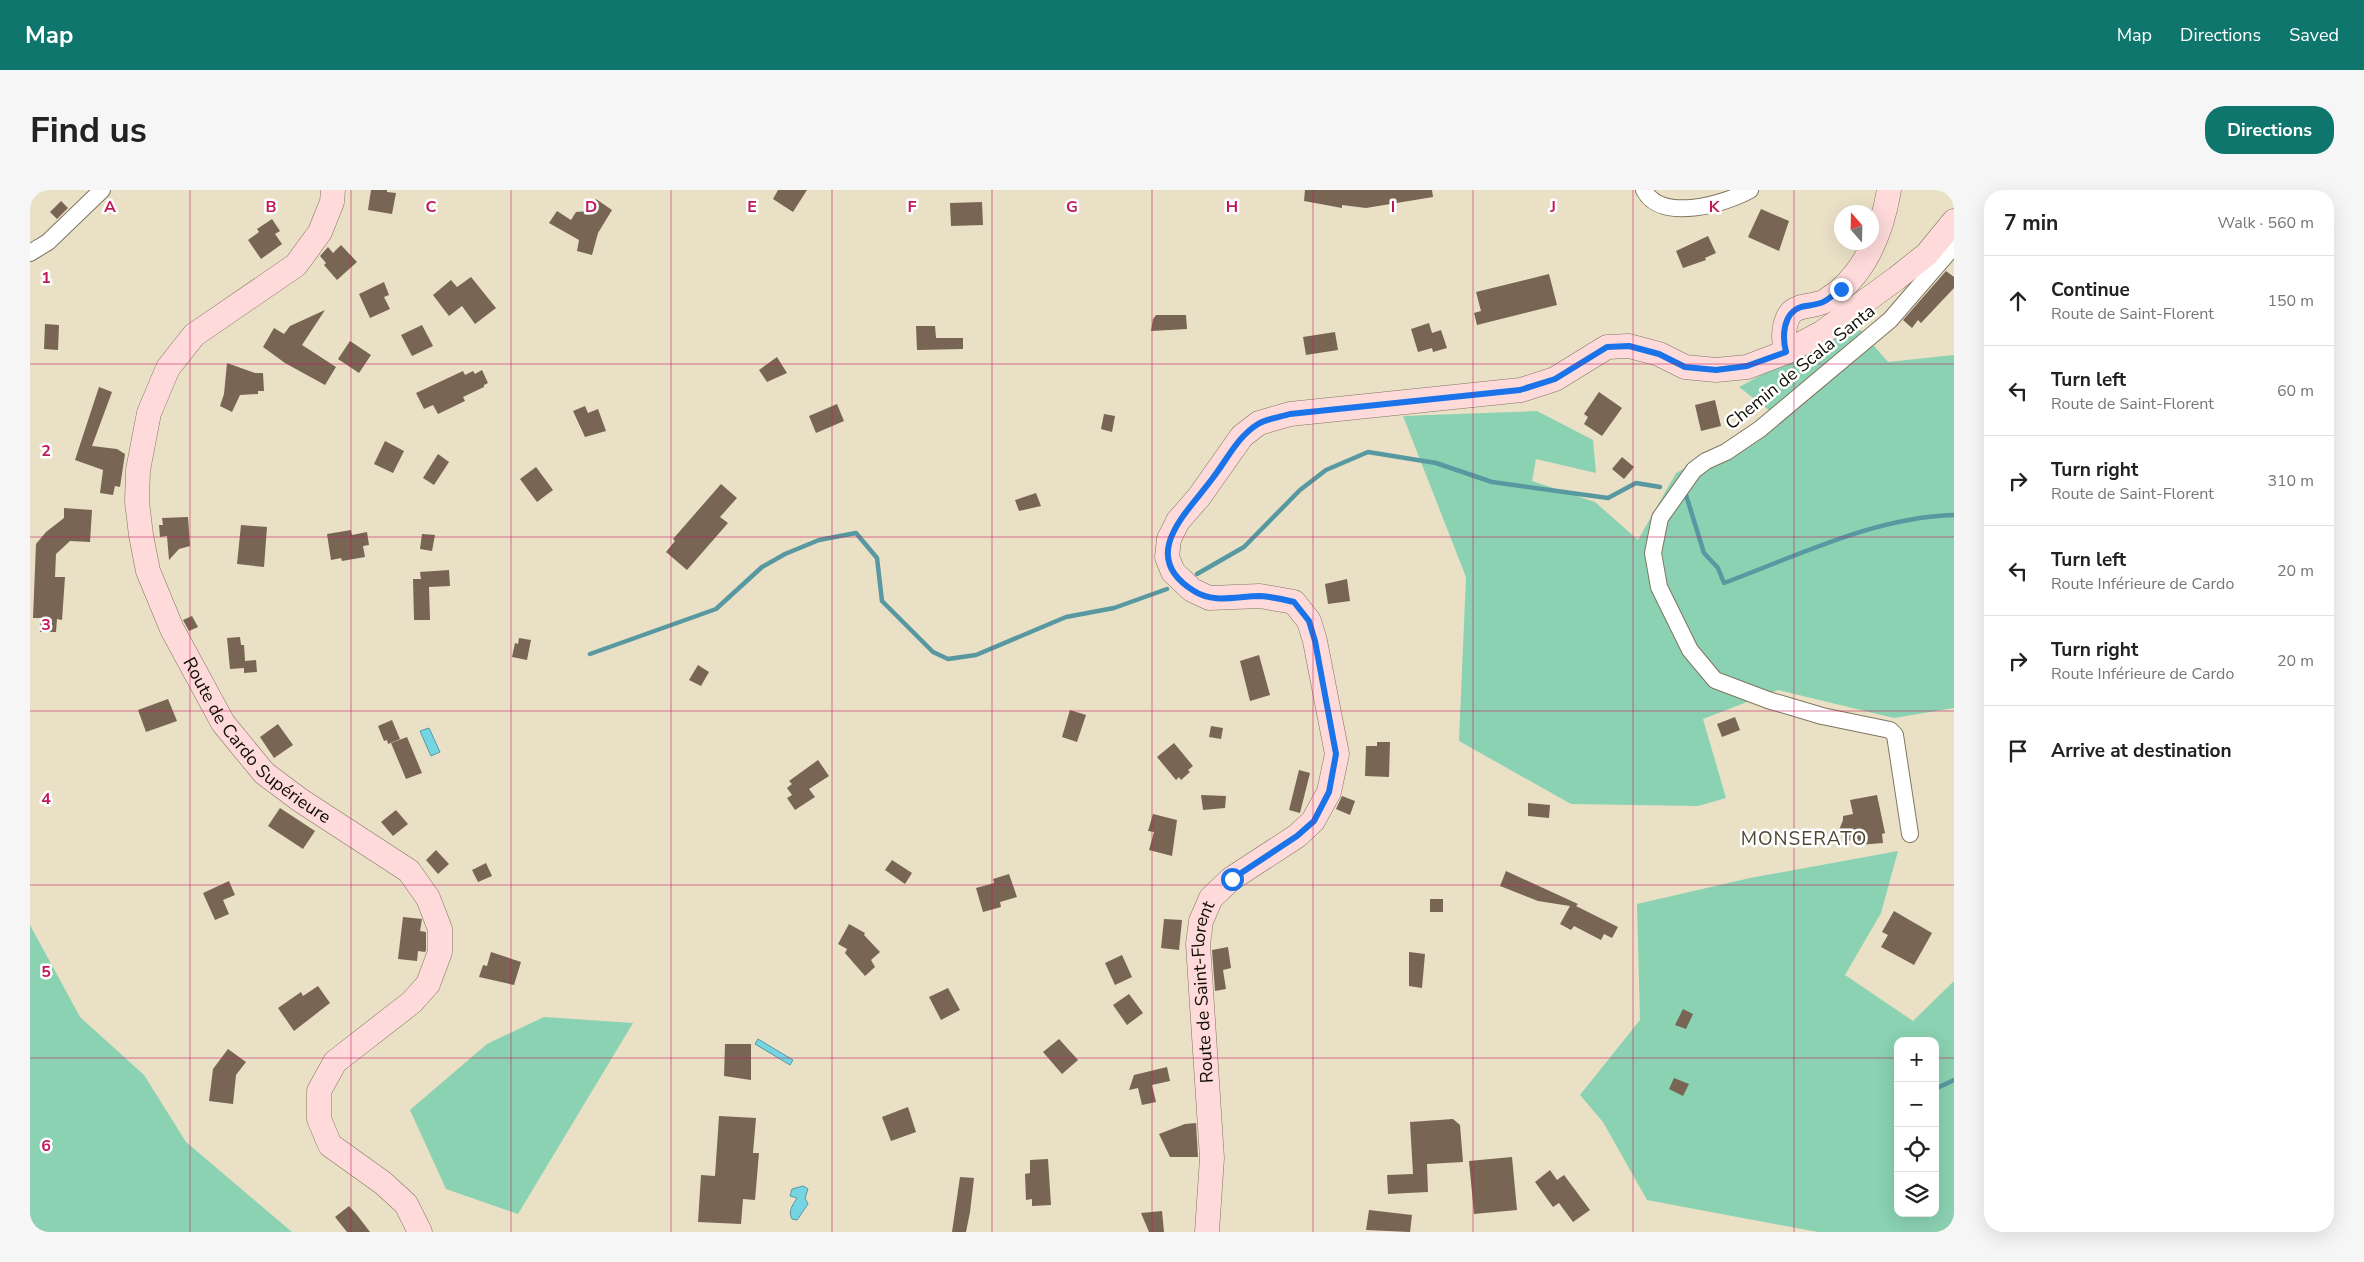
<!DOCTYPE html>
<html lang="en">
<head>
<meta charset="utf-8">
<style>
	body { margin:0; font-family:"Nunito Sans",sans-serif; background:#f6f6f6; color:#222 }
	.controls { position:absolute; right:15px; bottom:15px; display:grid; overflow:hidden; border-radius:10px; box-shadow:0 5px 20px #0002 }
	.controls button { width:45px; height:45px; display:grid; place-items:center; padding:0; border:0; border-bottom:1px solid #e0e0e0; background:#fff; color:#222; font:25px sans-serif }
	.compass { position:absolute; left:1804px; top:15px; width:45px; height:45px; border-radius:50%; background:#fff; box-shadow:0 5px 20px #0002; rotate:340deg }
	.stop { position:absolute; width:15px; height:15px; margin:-11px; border:4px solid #1a73e8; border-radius:50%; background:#fff }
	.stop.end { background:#1a73e8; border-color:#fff; box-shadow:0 1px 5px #0008 }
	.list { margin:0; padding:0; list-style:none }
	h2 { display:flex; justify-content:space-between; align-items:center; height:65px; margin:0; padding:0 20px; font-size:21px }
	h2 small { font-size:16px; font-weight:400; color:#767676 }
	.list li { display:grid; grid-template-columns:32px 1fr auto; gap:15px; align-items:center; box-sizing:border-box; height:90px; padding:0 20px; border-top:1px solid #e0e0e0 }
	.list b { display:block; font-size:19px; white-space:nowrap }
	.list p { margin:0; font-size:16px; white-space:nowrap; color:#767676 }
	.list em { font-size:16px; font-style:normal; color:#767676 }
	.icon { flex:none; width:28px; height:28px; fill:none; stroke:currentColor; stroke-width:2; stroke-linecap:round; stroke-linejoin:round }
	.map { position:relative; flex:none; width:1924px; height:1042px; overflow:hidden; border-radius:20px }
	header { display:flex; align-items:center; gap:30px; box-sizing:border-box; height:70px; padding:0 25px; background:#0f766e; color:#fff }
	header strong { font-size:24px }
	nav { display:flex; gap:28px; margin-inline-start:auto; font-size:18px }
	.intro { display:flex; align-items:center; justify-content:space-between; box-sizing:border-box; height:120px; padding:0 30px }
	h1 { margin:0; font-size:35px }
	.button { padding:12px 22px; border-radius:20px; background:#0f766e; color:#fff; font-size:18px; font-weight:700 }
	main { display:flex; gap:30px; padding:0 30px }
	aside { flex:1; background:#fff; border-radius:20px; box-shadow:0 5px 20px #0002 }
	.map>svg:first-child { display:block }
</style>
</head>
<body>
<header>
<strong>Map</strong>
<nav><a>Map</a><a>Directions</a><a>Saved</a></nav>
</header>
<div class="intro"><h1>Find us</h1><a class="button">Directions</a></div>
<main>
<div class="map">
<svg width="1924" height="1042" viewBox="0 0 1924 1042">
	<rect width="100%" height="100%" fill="#e9e0c6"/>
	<!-- green -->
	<g fill="#8ad2b1" fill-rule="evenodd">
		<path d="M1825 134 1858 172 1924 165V518L1864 528 1748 500 1673 529 1696 608 1668 616 1541 614 1429 551 1436 387 1373 226 1507 221 1563 250 1566 283 1506 269 1502 291 1565 312 1608 350 1646 283 1694 257 1740 221 1709 197Z"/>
		<path d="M1868 661 1851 723 1815 785 1883 831 1924 791V1042H1788L1617 1010 1573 932 1550 905 1610 830 1607 714 1720 688ZM1868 851H1905V1023H1868Z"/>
		<path d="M0 735 50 827 114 885 156 952 262 1042H0Z"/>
		<path d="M514 827 603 833 488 1024 416 999 380 920 457 854Z"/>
	</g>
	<!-- water -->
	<g fill="#76d5e3" stroke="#5899a1">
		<path d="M399 538 410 562 401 566 390 541Z"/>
		<path d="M728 849 763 870 760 875 725 854Z"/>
		<path d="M773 996 778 999 775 1008 778 1014 767 1030 762 1029C758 1021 762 1016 767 1008L760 1006 762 999Z"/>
	</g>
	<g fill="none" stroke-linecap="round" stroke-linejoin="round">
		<!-- stream -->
		<g stroke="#5899a1" stroke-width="4.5">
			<path d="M1656 305 1674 363 1688 378 1694 393C1767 366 1845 327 1924 325"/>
			<path d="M1167 384 1214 357 1270 300 1296 280 1338 262 1406 273 1462 292 1578 308 1606 293 1630 297"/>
			<path d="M560 464 686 419 732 377 755 364 789 350 826 343 847 368 852 411 903 462 918 469 946 465 1036 427 1084 418 1137 399"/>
			<path d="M1905 899 1924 890"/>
		</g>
	</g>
	<!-- building -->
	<g fill="#786553">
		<path d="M341 0H357V2L366 3 362 24 338 20Z"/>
		<path d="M748 0H777L763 22 743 9Z"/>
		<path d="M1275 0H1402L1403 7 1336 18 1312 15V18L1274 11Z"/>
		<path d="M566 9 582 20 568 43 562 65 547 61 549 50 519 33 527 21 541 30 546 22 559 21Z"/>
		<path d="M31 11 38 18 27 29 20 22Z"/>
		<path d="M952 12 953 35 921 36 920 13Z"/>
		<path d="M1731 19 1759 31 1749 61 1718 47Z"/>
		<path d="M242 29 250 41 245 44 252 54 231 69 218 50 229 42 227 39Z"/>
		<path d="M1678 46 1686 63 1675 68 1676 70 1653 78 1646 61Z"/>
		<path d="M311 55 327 72 307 90 294 75 296 73 290 66 298 57 303 63Z"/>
		<path d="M1916 81 1924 87V98L1891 133 1888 130 1882 138 1873 130Z"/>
		<path d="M1519 84 1527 115 1447 135 1444 123 1451 121 1446 102Z"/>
		<path d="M441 87 466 118 445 134 432 116 419 126 403 105 421 90 427 97Z"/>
		<path d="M354 92 359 105 354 107 360 119 340 128 329 104Z"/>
		<path d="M295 120 272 155 306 177 295 195 255 173 233 157 244 138 254 144 260 136Z"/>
		<path d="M1126 125H1156L1157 139 1121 141 1123 129Z"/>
		<path d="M1399 133 1402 143 1411 140 1417 158 1403 162 1402 158 1388 162 1381 139Z"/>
		<path d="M15 134 29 135 28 160 14 159Z"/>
		<path d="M392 135 403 156 382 166 371 145Z"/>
		<path d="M886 136H905L906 148H933V159L887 160Z"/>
		<path d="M1305 142 1308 160 1276 165 1273 147Z"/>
		<path d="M320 151 341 165 329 183 308 169Z"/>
		<path d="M747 167 757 183 737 192 729 180Z"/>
		<path d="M197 173 225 183H233L234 201H228V204L210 205 202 222 190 216 194 204Z"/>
		<path d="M452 180 458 193 454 195V197L433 207 435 211 408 224 403 215 394 219 386 203 433 181 435 185 443 181 445 184Z"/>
		<path d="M69 197 82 202 62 256 87 259 95 264 90 297 85 296 83 305 70 303 73 280 45 270Z"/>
		<path d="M1569 202 1592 218 1572 246 1554 234 1558 227 1554 224Z"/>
		<path d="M1685 210 1691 236 1671 241 1665 215Z"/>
		<path d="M807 214 814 231 786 243 779 226Z"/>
		<path d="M555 216 558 223 568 219 576 241 555 247 543 221Z"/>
		<path d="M1074 224 1085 226 1082 242 1071 239Z"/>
		<path d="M355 251 374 261 363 283 344 274Z"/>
		<path d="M408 264 419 272 404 295 393 288Z"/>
		<path d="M1592 267 1604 277 1594 289 1582 279Z"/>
		<path d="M506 277 523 300 507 312 490 289Z"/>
		<path d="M691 294 707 308 690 327 698 333 657 380 636 362 645 351 643 349Z"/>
		<path d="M1006 303 1011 316 989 321 985 310Z"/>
		<path d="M34 318 62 320 60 352 40 351 26 364 25 387H35L32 430 27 429 26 442H10L11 428H3L6 354 16 342 34 328Z"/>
		<path d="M158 327 160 356 149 359 139 370 137 346 130 347 129 335H133L132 328Z"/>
		<path d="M211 335 237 337 234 377 207 374Z"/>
		<path d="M321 340 322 345 337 342 339 355 333 356 335 367 312 371 311 368 301 370 297 344Z"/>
		<path d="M392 344 405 345 402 361 390 359Z"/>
		<path d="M419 380 420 396 399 397 400 430H384L383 389H391L390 382Z"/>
		<path d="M1317 389 1320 411 1298 414 1295 394Z"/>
		<path d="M162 426 168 437 159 441 153 430Z"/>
		<path d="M210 447 211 455H214L215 471 226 470 227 482 214 483V478L200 479 197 448Z"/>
		<path d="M489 448 501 450 497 470 482 467 485 453 488 454Z"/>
		<path d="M1229 465 1240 505 1220 511 1210 471Z"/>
		<path d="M668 475 679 482 671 496 659 490Z"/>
		<path d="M138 509 147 531 116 542 108 520Z"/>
		<path d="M1040 520 1056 525 1047 552 1032 547Z"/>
		<path d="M1705 527 1710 540 1692 547 1687 534Z"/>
		<path d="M362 530 370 549 358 554 357 550 354 551 348 536Z"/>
		<path d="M248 534 263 555 244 568 230 547Z"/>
		<path d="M1181 536 1193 538 1191 549 1179 547Z"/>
		<path d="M377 547 392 583 376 589 361 553Z"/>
		<path d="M1347 552H1360L1359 587 1335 586 1336 556H1347Z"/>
		<path d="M1144 553 1163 576 1158 580 1160 582 1151 590 1149 587 1146 590 1127 567Z"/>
		<path d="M788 570 799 586 779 599 785 607 765 620 757 608 762 605 757 598 762 594 759 591Z"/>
		<path d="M1269 580 1280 583 1270 623 1259 620Z"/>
		<path d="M1171 605 1196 606 1195 618 1173 620Z"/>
		<path d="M1847 605 1855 643 1852 644 1853 653 1829 655 1828 649 1817 651 1809 640 1813 630V626L1823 624 1820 610Z"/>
		<path d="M1312 606 1325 611 1320 625 1306 619Z"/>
		<path d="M1498 613 1520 615 1519 628 1498 626Z"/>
		<path d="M250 618 285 641 273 659 238 636Z"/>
		<path d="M366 620 378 634 363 646 351 632Z"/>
		<path d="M1123 624 1147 630 1142 666 1119 660 1124 642 1118 641Z"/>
		<path d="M406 660 419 674 408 684 396 670Z"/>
		<path d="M862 670 882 683 875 694 855 680Z"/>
		<path d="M456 673 462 686 448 692 442 680Z"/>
		<path d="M1476 681 1548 714 1546 716 1588 737 1582 748 1574 744 1571 750 1544 736 1541 740 1530 734 1540 716 1508 711 1470 696Z"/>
		<path d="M979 684 987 707 970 712 971 717 953 722 946 698 964 693 963 689Z"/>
		<path d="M199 691 205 705 193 710 199 724 185 730 173 703Z"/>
		<rect x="1400" y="709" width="13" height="13"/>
		<path d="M1864 721 1902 743 1884 775 1851 757 1858 745 1852 742Z"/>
		<path d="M373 727 392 729 390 741 396 742V760L395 762 388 761 387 771 368 769Z"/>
		<path d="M1134 729 1152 730 1149 760 1131 758Z"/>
		<path d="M819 734 835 743 834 745 850 762 841 770 845 777 835 786 815 763 817 759 808 754Z"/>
		<path d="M1198 757 1201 778 1193 780 1196 799 1185 801 1182 760Z"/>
		<path d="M461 762 491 772 484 795 449 787 453 775 457 776Z"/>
		<path d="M1379 762 1395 764 1392 798 1379 796Z"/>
		<path d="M1092 765 1102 787 1085 795 1075 773Z"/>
		<path d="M288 796 300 813 264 841 248 818 271 802 273 806Z"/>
		<path d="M918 798 930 820 911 830 899 807Z"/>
		<path d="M1099 804 1113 823 1097 835 1083 815Z"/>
		<path d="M1653 819 1663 824 1656 839 1645 835Z"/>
		<path d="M1029 849 1048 870 1032 884 1013 862Z"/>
		<path d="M695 854H721V890L694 886Z"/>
		<path d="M198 859 216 872 206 885 203 914 179 911 183 879Z"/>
		<path d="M1137 877 1140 891 1122 895 1126 912 1112 915 1108 898 1099 900 1104 885Z"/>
		<path d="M1644 888 1659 894 1653 906 1639 899Z"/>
		<path d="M878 917 886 942 861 951 852 927Z"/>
		<path d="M689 926 726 928 723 963H729L725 1010 713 1009 711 1034 668 1032 671 985 685 986Z"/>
		<path d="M1423 929 1430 935 1433 972 1397 974 1398 1002 1358 1004 1357 985 1383 984 1380 932Z"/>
		<path d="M1166 933 1168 967H1140L1129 944 1155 934Z"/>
		<path d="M1482 967 1487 1020 1444 1024 1439 971Z"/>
		<path d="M1018 969 1021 1015 1002 1016V1009L996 1010 995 984 1000 983V970Z"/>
		<path d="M1520 980 1527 990 1534 985 1560 1020 1543 1032 1529 1013 1523 1017 1505 992Z"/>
		<path d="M930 987 944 988 940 1022 936 1042H922Z"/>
		<path d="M319 1016 327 1025 340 1042H317L305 1027Z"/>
		<path d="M1339 1020 1382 1025 1380 1042 1336 1040Z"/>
		<path d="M1132 1021 1134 1042H1119L1111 1023Z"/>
	</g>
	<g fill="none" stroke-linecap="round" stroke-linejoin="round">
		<!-- street casing -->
		<g stroke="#7f765f" stroke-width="18">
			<g id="street">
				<path d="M1614 0C1631 33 1695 14 1720 0"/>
				<path d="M0 63 18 52 72 0"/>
				<path d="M1880 644 1865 545 1860 540 1792 526 1738 510 1685 490 1660 460 1629 397 1623 363 1630 328 1664 280 1676 271 1696 262 1730 239 1860 130 1924 56"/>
			</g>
		</g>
		<!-- secondary casing -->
		<g stroke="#7f765f" stroke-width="25">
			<g id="secondary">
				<path id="s1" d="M303 0 302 12 290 42 266 75 164 145 138 178 119 223 108 280 107 312 111 345 118 381 142 439 193 533 234 583 270 610 379 681 398 708 410 739V762L398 794 382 812 305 872 289 901V929L300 955 353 993 376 1014 390 1042"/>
				<path d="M1756 162C1753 151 1753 134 1760 124 1767 114 1785 117 1795 111 1834 88 1852 42 1859 0"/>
				<path id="s2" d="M1177 1042 1182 968 1168 754 1171 731 1181 708 1201 689 1267 646 1283 631 1299 602 1307 564 1285 451 1279 431 1264 412 1230 406 1179 408 1162 400 1143 382 1137 367 1139 349 1148 331 1169 307 1212 246 1229 233 1260 224 1491 200 1525 189 1577 157 1599 156 1629 164 1655 177 1686 180 1717 177 1756 162 1793 142 1867 88 1897 64 1924 31"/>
			</g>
		</g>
		<!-- street -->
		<use href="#street" stroke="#fff" stroke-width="16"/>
		<!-- secondary -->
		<use href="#secondary" stroke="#fedada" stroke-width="24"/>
	</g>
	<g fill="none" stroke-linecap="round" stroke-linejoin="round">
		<!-- route -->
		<path stroke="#1a73e8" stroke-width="6" d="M1202 689 1267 646 1284 631 1299 602 1306 564 1285 451 1279 431 1264 412C1253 409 1242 407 1230 406 1207 406 1184 414 1164 401 1107 366 1157 323 1182 289 1197 270 1207 247 1228 234 1236 229 1250 227 1260 224L1490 200 1525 189 1577 157 1599 156 1629 164 1655 177 1686 180 1717 176 1756 162C1752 146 1753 123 1771 117 1779 115 1788 115 1795 111 1800 108 1806 103 1811 99"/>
	</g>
	<!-- grid -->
	<path fill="none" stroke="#c2185b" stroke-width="1" stroke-opacity="0.55" d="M160 0V1042M321 0V1042M481 0V1042M641 0V1042M802 0V1042M962 0V1042M1122 0V1042M1283 0V1042M1443 0V1042M1603 0V1042M1764 0V1042M0 174H1924M0 347H1924M0 521H1924M0 695H1924M0 868H1868M1905 868H1924"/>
	<g text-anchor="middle" stroke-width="5" stroke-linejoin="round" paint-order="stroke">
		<!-- street labels -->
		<g font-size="18" fill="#110e06" stroke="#fff">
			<text transform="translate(1770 177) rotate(-39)" y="6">Chemin de Scala Santa</text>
			<text dy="6" stroke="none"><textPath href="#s1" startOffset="665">Route de Cardo Supérieure</textPath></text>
			<text dy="6" stroke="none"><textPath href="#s2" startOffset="241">Route de Saint-Florent</textPath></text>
		</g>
		<!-- neighbourhood labels -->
		<g font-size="19" letter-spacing="1" fill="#4d4630" stroke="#fff">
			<text x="1774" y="655">MONSERATO</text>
		</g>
	</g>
	<g font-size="16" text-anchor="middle" font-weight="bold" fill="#c2185b" stroke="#fff" stroke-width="5" stroke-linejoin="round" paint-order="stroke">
		<text x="80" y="22">A</text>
		<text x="241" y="22">B</text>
		<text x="401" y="22">C</text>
		<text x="561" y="22">D</text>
		<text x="722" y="22">E</text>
		<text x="882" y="22">F</text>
		<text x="1042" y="22">G</text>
		<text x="1202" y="22">H</text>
		<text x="1363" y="22">I</text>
		<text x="1523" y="22">J</text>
		<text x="1684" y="22">K</text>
		<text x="16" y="93">1</text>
		<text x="16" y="266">2</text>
		<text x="16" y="440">3</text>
		<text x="16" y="614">4</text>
		<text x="16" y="787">5</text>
		<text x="16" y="961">6</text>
	</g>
</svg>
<div class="controls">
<button>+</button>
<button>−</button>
<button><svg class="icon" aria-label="locate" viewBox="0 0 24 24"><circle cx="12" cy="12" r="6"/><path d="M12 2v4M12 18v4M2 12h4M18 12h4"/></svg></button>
<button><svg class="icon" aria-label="layers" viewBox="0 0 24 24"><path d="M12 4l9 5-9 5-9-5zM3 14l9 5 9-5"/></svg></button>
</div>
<svg class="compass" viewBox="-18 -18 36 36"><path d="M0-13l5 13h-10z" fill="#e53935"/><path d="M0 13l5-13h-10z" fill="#767676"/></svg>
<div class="stop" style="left:1202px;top:689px"></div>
<div class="stop end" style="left:1811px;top:99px"></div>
</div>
<aside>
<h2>7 min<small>Walk · 560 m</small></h2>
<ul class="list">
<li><svg class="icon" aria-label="ahead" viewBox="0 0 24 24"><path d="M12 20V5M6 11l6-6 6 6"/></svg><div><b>Continue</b><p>Route de Saint-Florent</p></div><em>150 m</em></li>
<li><svg class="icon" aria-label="left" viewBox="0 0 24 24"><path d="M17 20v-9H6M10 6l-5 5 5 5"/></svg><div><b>Turn left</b><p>Route de Saint-Florent</p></div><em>60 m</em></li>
<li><svg class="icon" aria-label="right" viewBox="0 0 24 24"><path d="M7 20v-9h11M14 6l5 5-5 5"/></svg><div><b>Turn right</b><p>Route de Saint-Florent</p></div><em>310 m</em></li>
<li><svg class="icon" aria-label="left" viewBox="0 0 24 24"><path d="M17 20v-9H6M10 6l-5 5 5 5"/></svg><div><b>Turn left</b><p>Route Inférieure de Cardo</p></div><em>20 m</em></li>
<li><svg class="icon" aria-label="right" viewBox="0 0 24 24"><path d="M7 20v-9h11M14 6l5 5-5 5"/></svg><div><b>Turn right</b><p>Route Inférieure de Cardo</p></div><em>20 m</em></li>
<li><svg class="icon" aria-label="arrive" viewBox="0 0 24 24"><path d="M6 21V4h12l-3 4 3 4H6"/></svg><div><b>Arrive at destination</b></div></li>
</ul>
</aside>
</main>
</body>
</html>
